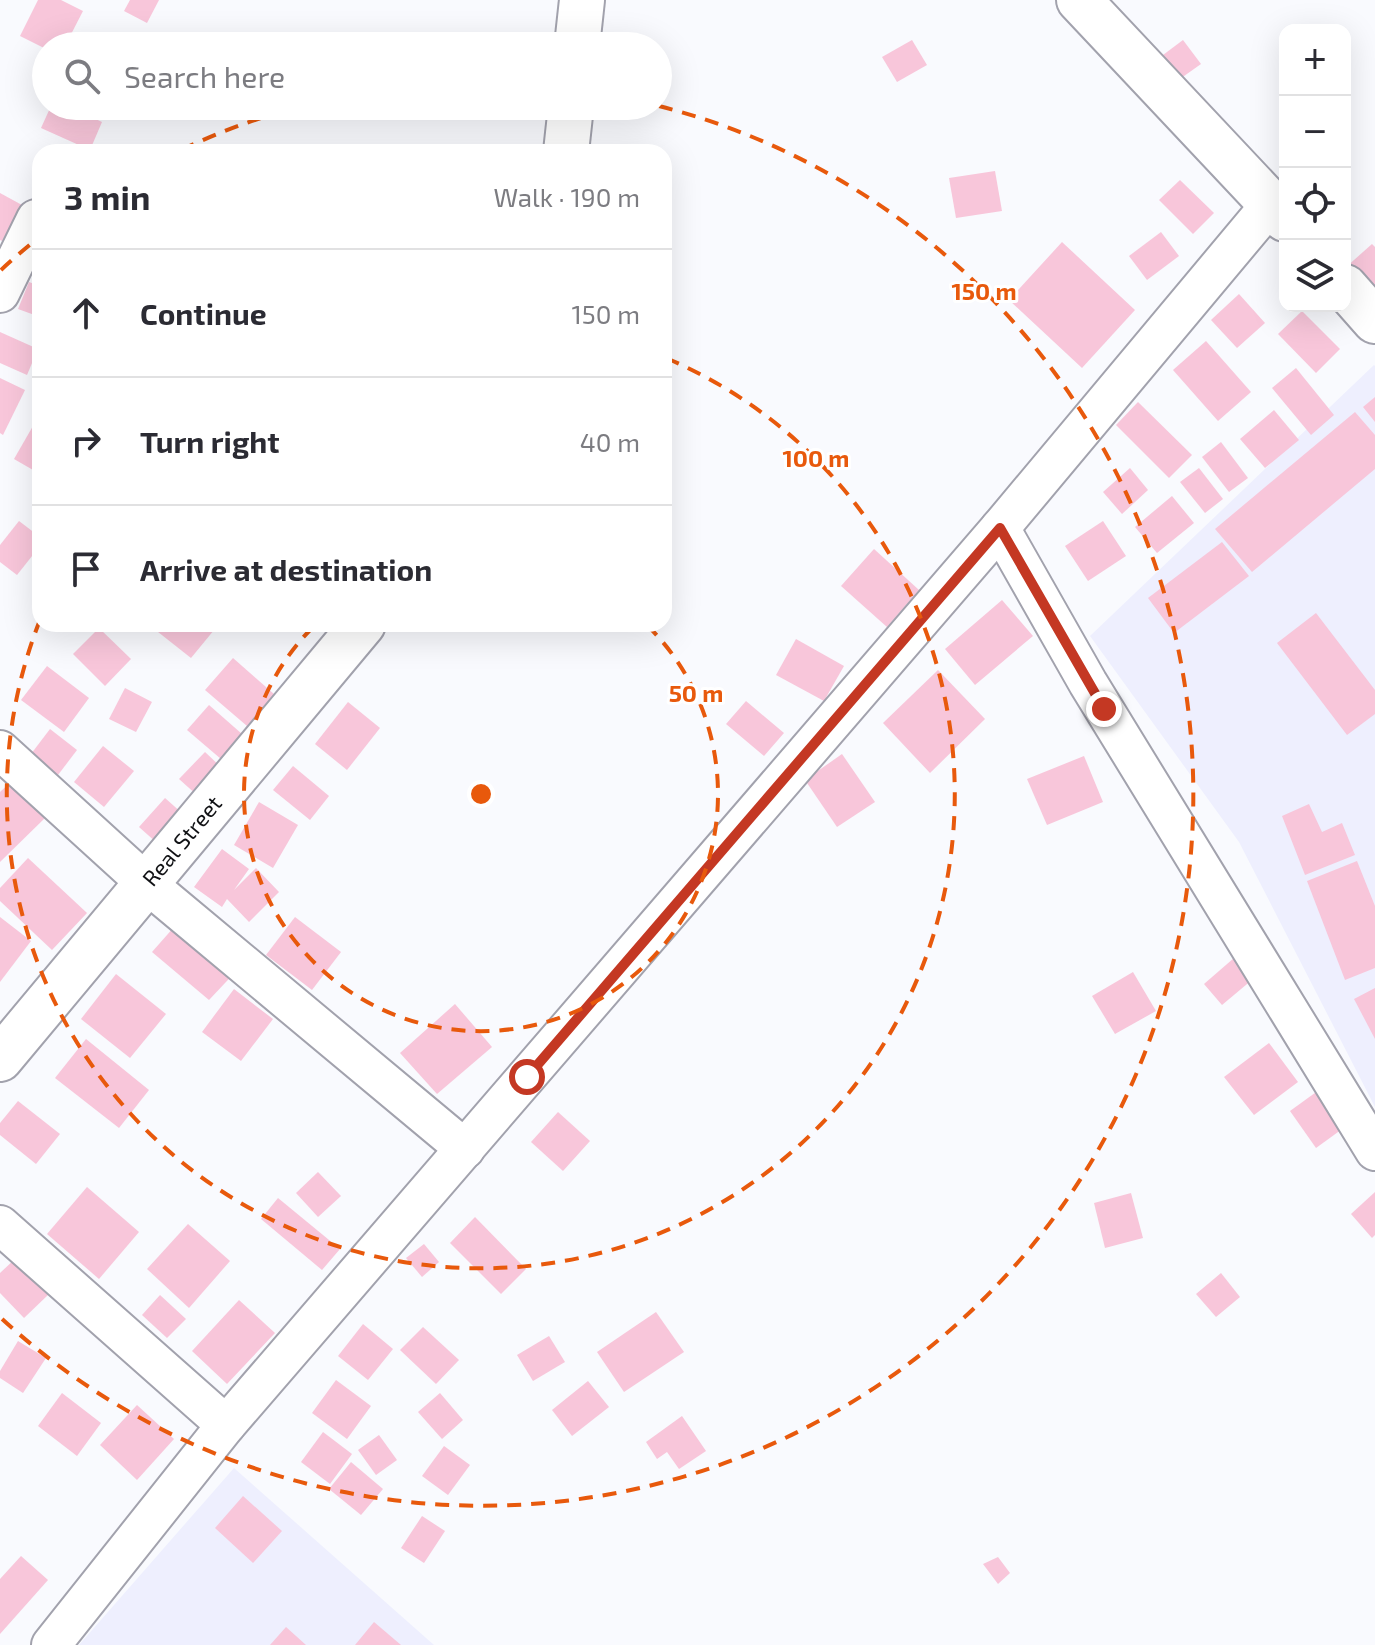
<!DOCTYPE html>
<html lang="en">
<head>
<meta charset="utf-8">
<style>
	body { margin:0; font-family:"Exo 2",sans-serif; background:#f7f7f7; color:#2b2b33 }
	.controls { position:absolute; right:24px; top:24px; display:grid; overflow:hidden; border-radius:16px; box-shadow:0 8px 32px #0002 }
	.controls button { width:72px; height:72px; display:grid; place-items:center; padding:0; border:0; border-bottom:2px solid #e1e1e2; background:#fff; color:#2b2b33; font:40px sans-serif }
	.stop { position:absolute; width:24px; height:24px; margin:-18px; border:6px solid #c43823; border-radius:50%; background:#fff }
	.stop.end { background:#c43823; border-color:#fff; box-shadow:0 2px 8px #0008 }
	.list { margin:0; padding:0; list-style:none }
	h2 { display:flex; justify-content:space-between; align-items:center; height:104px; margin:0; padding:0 32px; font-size:34px }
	h2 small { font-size:26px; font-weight:400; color:#7c7c81 }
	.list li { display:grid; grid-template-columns:52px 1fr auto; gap:24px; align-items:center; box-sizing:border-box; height:128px; padding:0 32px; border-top:2px solid #e1e1e2 }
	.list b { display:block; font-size:30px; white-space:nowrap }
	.list em { font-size:26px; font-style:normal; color:#7c7c81 }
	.icon { flex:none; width:44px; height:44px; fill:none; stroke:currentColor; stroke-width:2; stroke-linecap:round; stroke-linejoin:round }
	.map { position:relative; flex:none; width:1375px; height:1645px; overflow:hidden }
	.search { position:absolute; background:#fff; box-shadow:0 8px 32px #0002; left:32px; top:32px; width:640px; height:88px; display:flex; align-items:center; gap:20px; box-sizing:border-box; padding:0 28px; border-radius:44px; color:#7c7c81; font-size:30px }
	.panel { position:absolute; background:#fff; box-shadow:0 8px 32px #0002; left:32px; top:144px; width:640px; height:488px; border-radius:24px }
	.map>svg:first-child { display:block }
</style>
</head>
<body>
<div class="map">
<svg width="1375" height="1645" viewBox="0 0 1375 1645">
	<rect width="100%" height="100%" fill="#f9fafe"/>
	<!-- built -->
	<g fill="#eeeffe">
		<path d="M1374 365 1375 366V1107L1239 842 1090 636Z"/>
		<path d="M234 1468 434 1645H79Z"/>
	</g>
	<!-- building -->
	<g fill="#f8c6da">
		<path d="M38 0H61L83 11 65 46H46V49L20 36Z"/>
		<path d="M130 0H159L147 23 124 11Z"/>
		<path d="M912 40 927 65 897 82 882 57Z"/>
		<path d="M1183 40 1201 64 1177 81 1159 58Z"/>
		<path d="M51 106H68L102 122 90 150 41 128Z"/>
		<path d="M995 171 1002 211 956 218 949 178Z"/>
		<path d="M1180 180 1214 213 1193 234 1159 200Z"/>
		<path d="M0 193 22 205 2 241 0 240Z"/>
		<path d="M1161 232 1179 256 1147 280 1129 256Z"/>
		<path d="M1062 242 1135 310 1082 368 1009 300Z"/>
		<path d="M1372 244 1375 247V305L1345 268Z"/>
		<path d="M29 282 40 286V317L18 309Z"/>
		<path d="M1239 294 1265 323 1237 348 1211 320Z"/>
		<path d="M1302 311 1340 349 1316 373 1278 334Z"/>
		<path d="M0 332 38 349 27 375 0 363Z"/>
		<path d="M1206 341 1251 392 1218 421 1173 370Z"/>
		<path d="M1296 368 1334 415 1311 435 1272 388Z"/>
		<path d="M0 378 25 390 3 435 0 433Z"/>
		<path d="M1375 397V422L1363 407Z"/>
		<path d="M1138 402 1192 455 1169 478 1116 425Z"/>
		<path d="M1274 410 1299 440 1265 468 1240 439Z"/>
		<path d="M1355 412 1375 435V469L1252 572 1215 529Z"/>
		<path d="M37 419 40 420V474L14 459Z"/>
		<path d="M1221 442 1248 478 1229 492 1202 457Z"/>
		<path d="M1130 468 1148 490 1122 514 1103 492Z"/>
		<path d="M1199 468 1223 499 1205 513 1180 482Z"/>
		<path d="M1172 496 1194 523 1157 553 1135 527Z"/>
		<path d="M19 521 40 537V546L17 575 0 562V545Z"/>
		<path d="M1103 521 1126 556 1088 581 1065 546Z"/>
		<path d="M1222 542 1249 576 1174 633 1148 598Z"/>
		<path d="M874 549 919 590 887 627 841 586Z"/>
		<path d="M1002 600 1033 636 975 685 945 649Z"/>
		<path d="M1316 613 1375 690V714L1347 735 1277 643Z"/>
		<path d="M156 624H219L191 658 153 628Z"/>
		<path d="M99 628 131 659 105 686 73 654Z"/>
		<path d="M796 639 844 666 824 701 776 675Z"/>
		<path d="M233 658 274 694 247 726 205 690Z"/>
		<path d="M47 666 89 698 64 732 21 700Z"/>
		<path d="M938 670 985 719 930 773 883 723Z"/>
		<path d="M125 688 152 702 136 732 109 719Z"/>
		<path d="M746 701 784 733 764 756 726 724Z"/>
		<path d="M348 702 380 728 347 770 315 744Z"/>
		<path d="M209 705 242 734 221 759 187 730Z"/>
		<path d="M50 729 77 750 58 775 31 754Z"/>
		<path d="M103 746 134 771 104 807 74 782Z"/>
		<path d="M205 752 223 769 198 796 179 779Z"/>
		<path d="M842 754 875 802 837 827 805 780Z"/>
		<path d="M1084 756 1103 802 1047 825 1027 779Z"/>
		<path d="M293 766 329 796 310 820 273 790Z"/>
		<path d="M12 781 47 816 0 862V792Z"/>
		<path d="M165 798 183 814 157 843 139 827Z"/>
		<path d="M259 802 298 825 273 868 234 845Z"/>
		<path d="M1309 804 1322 832 1342 823 1355 855 1305 875 1282 816Z"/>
		<path d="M222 849 249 869 234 890 256 868 279 892 249 922 227 899 222 907 194 887Z"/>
		<path d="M28 858 87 913 52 950 0 901V888Z"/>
		<path d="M1357 861 1375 906V968L1345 980 1307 881Z"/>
		<path d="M0 917 31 941 0 982Z"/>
		<path d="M295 917 341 952 312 990 266 955Z"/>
		<path d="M182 918 241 966 209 1000 152 952Z"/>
		<path d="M1234 958 1253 979 1222 1005 1204 984Z"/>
		<path d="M1133 972 1156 1011 1115 1034 1092 996Z"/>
		<path d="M116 974 166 1014 130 1058 81 1019Z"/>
		<path d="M1375 988V1039L1354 999Z"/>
		<path d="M234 989 273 1019 241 1061 202 1032Z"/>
		<path d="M455 1004 492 1047 437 1094 400 1053Z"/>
		<path d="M86 1039 149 1090 119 1128 55 1078Z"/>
		<path d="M1269 1043 1298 1082 1254 1115 1224 1077Z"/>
		<path d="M1319 1090 1345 1127 1316 1148 1290 1111Z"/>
		<path d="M18 1101 60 1134 36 1164 0 1135V1123Z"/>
		<path d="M558 1112 590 1141 563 1171 531 1142Z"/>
		<path d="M318 1172 341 1196 318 1217 296 1193Z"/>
		<path d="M87 1187 139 1232 99 1279 47 1234Z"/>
		<path d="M1375 1192V1235L1372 1238 1351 1214Z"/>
		<path d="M1131 1193 1143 1238 1105 1248 1094 1203Z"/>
		<path d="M278 1198 340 1249 322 1270 261 1219Z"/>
		<path d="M475 1217 526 1269 501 1294 450 1243Z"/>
		<path d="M188 1224 230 1261 189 1308 147 1269Z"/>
		<path d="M424 1244 439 1262 422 1277 406 1258Z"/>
		<path d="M15 1259 49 1294 24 1318 0 1293V1273Z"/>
		<path d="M1221 1273 1240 1297 1216 1317 1196 1294Z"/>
		<path d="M160 1295 186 1319 167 1338 142 1315Z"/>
		<path d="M239 1300 275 1333 227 1384 192 1351Z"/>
		<path d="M656 1312 684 1352 624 1392 597 1352Z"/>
		<path d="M363 1324 393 1349 368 1380 338 1356Z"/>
		<path d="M423 1327 459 1360 436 1384 400 1350Z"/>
		<path d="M549 1336 565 1362 533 1381 517 1355Z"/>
		<path d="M18 1341 46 1358 23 1393 0 1378V1371Z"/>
		<path d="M336 1380 371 1406 347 1439 312 1413Z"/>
		<path d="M588 1381 609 1407 572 1436 552 1410Z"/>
		<path d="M62 1393 101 1423 77 1456 38 1426Z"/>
		<path d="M440 1393 463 1420 442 1439 418 1412Z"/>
		<path d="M137 1405 174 1439 137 1480 100 1445Z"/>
		<path d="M682 1416 706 1451 679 1469 667 1452 657 1459 646 1442Z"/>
		<path d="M323 1432 352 1454 330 1484 301 1462Z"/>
		<path d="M379 1435 397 1460 376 1475 358 1450Z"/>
		<path d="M444 1446 470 1465 448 1495 422 1476Z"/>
		<path d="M351 1462 383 1489 361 1515 329 1489Z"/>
		<path d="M243 1496 282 1531 253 1563 215 1528Z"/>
		<path d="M422 1516 445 1531 424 1563 401 1548Z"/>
		<path d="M21 1556 48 1580 0 1634V1579Z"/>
		<path d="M998 1557 1010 1573 998 1584 983 1564Z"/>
		<path d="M374 1622 401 1645H355Z"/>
		<path d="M286 1627 306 1645H270Z"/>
	</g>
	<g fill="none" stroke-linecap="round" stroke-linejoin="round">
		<!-- minor casing -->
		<g stroke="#a2a2ad" stroke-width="42">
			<g id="minor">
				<path d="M0 293 36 219"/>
				<path d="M1000 528 1088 683 1375 1151"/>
				<path d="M0 750 146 883 465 1149"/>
				<path d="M0 1225 226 1425"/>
				<path d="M51 1645 226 1425 1000 528 1271 204"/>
			</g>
		</g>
		<!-- tertiary casing -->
		<g stroke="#a2a2ad" stroke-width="48">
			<g id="tertiary">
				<path d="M577 46 582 0"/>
				<path d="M566 152 571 106"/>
				<path id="s1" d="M0 1059 363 624"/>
			</g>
		</g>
		<!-- primary casing -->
		<g stroke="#a2a2ad" stroke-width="48">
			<g id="primary">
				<path d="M1079 0 1285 219"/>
				<path d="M1345 287 1375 321"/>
			</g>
		</g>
		<!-- minor -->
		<use href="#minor" stroke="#fff" stroke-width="38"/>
		<!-- tertiary -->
		<use href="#tertiary" stroke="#fff" stroke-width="44"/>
		<!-- primary -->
		<use href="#primary" stroke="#fff" stroke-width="44"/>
	</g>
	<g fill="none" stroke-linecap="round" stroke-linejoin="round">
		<!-- route -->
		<path stroke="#c43823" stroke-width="10" d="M527 1077 1000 528 1104 709"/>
	</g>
	<!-- distance rings -->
	<g fill="none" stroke="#e8590c" stroke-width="4" stroke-dasharray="14 10">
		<path d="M647 625A237 237 0 1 1 315 625"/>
		<path d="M666 358A474 474 0 1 1 40 620"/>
		<path d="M1 270A711 711 0 0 1 38 238M181 150A711 711 0 0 1 297 107M659 106A711 711 0 1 1 1 1318"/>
	</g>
	<g text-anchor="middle" stroke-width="6" stroke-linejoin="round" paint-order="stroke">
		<!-- street labels -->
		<g font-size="22" fill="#111215" stroke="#fff">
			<text dy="8" stroke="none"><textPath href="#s1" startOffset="284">Real Street</textPath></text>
		</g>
	</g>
	<circle cx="481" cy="794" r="12" fill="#e8590c" stroke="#fff" stroke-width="4"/>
	<g font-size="24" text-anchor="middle" font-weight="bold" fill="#e8590c" stroke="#fff" stroke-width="6" stroke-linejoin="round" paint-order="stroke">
		<text x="984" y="300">150 m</text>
		<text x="816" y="467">100 m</text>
		<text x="696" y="702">50 m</text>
	</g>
</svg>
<div class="controls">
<button>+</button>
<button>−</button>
<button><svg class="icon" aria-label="locate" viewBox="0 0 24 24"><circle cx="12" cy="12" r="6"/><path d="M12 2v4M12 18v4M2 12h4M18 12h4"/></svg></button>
<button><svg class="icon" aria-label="layers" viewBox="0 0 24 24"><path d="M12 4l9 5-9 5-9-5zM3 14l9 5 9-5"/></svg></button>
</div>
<div class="stop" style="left:527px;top:1077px"></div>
<div class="stop end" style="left:1104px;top:709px"></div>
<div class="search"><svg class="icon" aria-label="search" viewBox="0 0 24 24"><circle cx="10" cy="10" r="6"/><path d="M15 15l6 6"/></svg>Search here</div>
<section class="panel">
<h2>3 min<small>Walk · 190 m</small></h2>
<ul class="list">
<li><svg class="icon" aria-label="ahead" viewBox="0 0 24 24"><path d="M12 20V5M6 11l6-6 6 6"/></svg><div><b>Continue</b></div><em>150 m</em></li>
<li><svg class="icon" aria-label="right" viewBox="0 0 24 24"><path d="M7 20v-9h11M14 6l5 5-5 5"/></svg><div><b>Turn right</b></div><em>40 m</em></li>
<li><svg class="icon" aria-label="arrive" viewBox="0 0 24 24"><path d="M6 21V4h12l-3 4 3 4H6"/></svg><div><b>Arrive at destination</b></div></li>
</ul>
</section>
</div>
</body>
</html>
